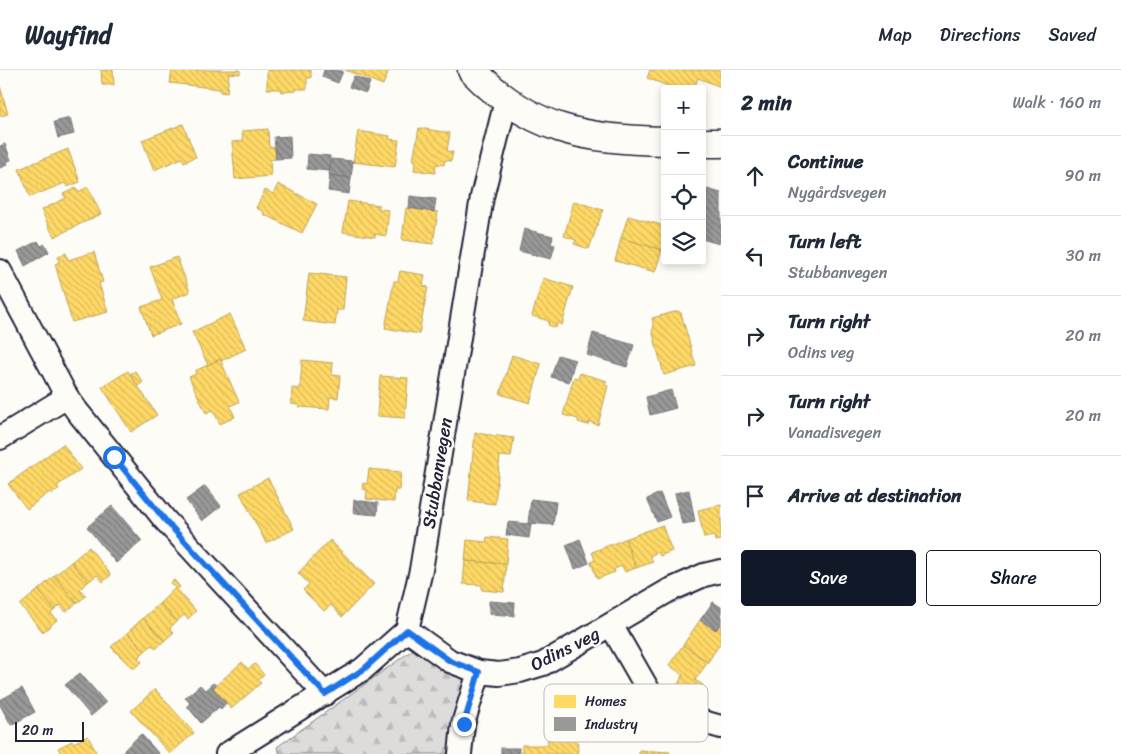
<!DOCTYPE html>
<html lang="en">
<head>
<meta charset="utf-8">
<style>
	body { margin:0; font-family:Sriracha,sans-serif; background:#f6f6f7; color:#1f2937 }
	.controls { position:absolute; right:15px; top:15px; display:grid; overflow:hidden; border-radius:5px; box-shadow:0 2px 8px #0003 }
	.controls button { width:45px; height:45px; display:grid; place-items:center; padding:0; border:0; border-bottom:1px solid #e0e1e3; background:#fff; color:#1f2937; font:25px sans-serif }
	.scale { position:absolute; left:15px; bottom:12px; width:69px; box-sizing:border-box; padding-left:5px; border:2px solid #22223b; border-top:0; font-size:14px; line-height:18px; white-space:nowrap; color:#22223b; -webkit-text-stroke:4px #fdfcf7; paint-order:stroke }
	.stop { position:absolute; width:15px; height:15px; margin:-11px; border:4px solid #1a73e8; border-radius:50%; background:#fff }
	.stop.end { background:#1a73e8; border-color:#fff; box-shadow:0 1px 5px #0008 }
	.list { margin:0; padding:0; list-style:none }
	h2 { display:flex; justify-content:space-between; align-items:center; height:65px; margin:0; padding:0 20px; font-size:21px }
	h2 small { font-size:16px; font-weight:400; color:#747a83 }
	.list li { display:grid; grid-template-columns:32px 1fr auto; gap:15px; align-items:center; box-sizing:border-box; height:80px; padding:0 20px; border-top:1px solid #e0e1e3 }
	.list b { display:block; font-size:19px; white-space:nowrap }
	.list p { margin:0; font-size:16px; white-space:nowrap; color:#747a83 }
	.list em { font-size:16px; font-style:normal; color:#747a83 }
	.actions { display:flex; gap:10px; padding:15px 20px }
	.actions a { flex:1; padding:11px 0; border:1px solid #111827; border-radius:5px; text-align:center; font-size:18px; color:#111827 }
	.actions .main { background:#111827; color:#fff }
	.icon { flex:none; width:28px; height:28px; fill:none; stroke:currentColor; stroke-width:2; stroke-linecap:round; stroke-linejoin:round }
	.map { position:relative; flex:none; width:721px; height:684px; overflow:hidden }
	header { display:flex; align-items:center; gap:30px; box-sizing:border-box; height:70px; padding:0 25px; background:#fff; border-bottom:1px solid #e0e1e3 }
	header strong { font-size:24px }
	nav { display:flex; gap:28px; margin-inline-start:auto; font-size:18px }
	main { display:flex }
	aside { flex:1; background:#fff }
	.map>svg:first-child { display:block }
</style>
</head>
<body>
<header>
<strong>Wayfind</strong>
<nav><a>Map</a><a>Directions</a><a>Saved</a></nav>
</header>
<main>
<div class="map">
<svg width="721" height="684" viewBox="0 0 721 684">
	<defs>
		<pattern id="forest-firs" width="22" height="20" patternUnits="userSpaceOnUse" patternTransform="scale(1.25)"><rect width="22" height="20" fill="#dddcdb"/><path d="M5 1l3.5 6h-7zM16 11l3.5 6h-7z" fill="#bdbcbd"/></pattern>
		<pattern id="homes-back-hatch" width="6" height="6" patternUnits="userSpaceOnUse" patternTransform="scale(1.25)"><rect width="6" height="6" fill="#ffd966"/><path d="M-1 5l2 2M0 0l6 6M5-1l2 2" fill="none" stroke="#daba59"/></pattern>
		<pattern id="industry-back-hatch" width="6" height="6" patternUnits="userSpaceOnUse" patternTransform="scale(1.25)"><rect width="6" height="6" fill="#999"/><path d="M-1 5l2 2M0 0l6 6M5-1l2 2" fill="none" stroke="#7c7c7e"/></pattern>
	</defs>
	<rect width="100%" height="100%" fill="#fdfcf7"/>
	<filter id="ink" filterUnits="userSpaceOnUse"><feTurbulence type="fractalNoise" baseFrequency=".02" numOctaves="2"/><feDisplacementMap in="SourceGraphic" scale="10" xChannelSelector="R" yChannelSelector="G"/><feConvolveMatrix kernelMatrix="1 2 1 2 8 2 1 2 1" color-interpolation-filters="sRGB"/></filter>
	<g filter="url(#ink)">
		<!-- forest -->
		<path fill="url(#forest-firs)" stroke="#807f8b" d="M414 579 472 614 457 684H280L277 677Z"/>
		<!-- homes -->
		<g fill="url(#homes-back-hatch)" stroke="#bda259">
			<path d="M101 0H113L114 15H102Z"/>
			<path d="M172 0H240V4L229 3 227 23 220 22V19L170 13Z"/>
			<path d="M267 0H311V8H307V19H296V21L281 22 280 19H267Z"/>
			<path d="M345 0H389L383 15Z"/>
			<path d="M650 0H721L719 8H721V17L698 8 694 19H676L647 8Z"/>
			<path d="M0 16 8 44 0 46Z"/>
			<path d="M183 54 196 87 184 92 182 88 154 100 142 70Z"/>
			<path d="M419 58 450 63 447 81 453 82 451 91 445 90 444 95 436 94 435 103 414 100 416 90H413Z"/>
			<path d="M268 59 269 77H275L276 89 270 90 271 106 235 109 232 72 243 71 242 61Z"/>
			<path d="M358 61 390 66 389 69 399 70 395 97 353 92Z"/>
			<path d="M68 79 80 112 67 117 65 113 30 127 19 99Z"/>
			<path d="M278 114 317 134 302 163 263 144 264 142 256 138 265 120 273 124Z"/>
			<path d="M88 117 101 144 54 167 41 140 66 128 63 124 76 118 78 122Z"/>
			<path d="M348 131 379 135V139L389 140 386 166 375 164V167L343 162Z"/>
			<path d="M574 131 603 140 589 179 574 174 576 170 564 166Z"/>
			<path d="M406 138 438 142 433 174 402 170Z"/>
			<path d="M628 146 665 156V170L662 180 621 168Z"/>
			<path d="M621 168 662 180 655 202 615 191Z"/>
			<path d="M94 182 103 212 99 213 108 242 72 252 55 194 59 192 58 186 66 183 68 190Z"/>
			<path d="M177 187 190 222 172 229 181 254 151 265 141 237 162 230 150 197Z"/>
			<path d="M400 201 425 205 423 216 428 217 419 264 385 258 394 211H398Z"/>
			<path d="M309 203 346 207 343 240H337L335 255 303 251Z"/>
			<path d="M543 208 573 217 562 255 557 253 556 258 548 255 549 251 532 246Z"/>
			<path d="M678 241 681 243 696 296 664 305 652 260 654 259 652 248Z"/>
			<path d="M230 244 246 279 221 291 220 289 208 295 192 262Z"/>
			<path d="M512 285 541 294 530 333 500 324Z"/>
			<path d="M220 289 239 332 230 336 235 347 220 354 213 340 206 343 189 307 196 304 195 301Z"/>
			<path d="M302 290 333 293 332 305 340 306 338 328 330 327 329 339 298 337 299 335 291 334 292 318 300 319Z"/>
			<path d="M128 301 157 345 131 362 102 317Z"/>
			<path d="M135 301 143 312 138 316 130 304Z"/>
			<path d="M580 303 607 311 605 315 608 316 598 355 589 352 588 355 578 352V349L563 345 574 307 578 308Z"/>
			<path d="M380 306 408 308 405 348 377 346Z"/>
			<path d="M475 363 514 368 511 387 500 386 495 434 468 431Z"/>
			<path d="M63 374 81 399 57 416 59 419 52 424 50 422 27 439 8 414Z"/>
			<path d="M369 399 401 402 399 420H395L394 432 366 429 367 420 362 419 363 413 367 414Z"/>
			<path d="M268 408 294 459 266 473 240 423Z"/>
			<path d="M721 435V470L715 471 714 466 704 468 698 440Z"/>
			<path d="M662 455 672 481 660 486 658 482 650 486 653 492 636 498 625 469Z"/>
			<path d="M487 467 508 469 506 494 465 491 467 470 486 472Z"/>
			<path d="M625 469 636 498 625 502 622 496 614 499 615 502 597 509 591 492 595 490 592 482Z"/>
			<path d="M330 470 374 514 342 547 331 535 324 541 303 520 309 514 298 503Z"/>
			<path d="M89 477 111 505 103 512 97 505 88 512 71 492Z"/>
			<path d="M465 491 506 494 504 522 482 520V515L463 514Z"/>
			<path d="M71 492 88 512 80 519 86 526 77 533 54 506Z"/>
			<path d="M54 506 77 533 66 542 60 535 55 540 38 520Z"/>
			<path d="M174 510 180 517 177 519 196 541 188 549 184 545 177 551 160 533 175 518 170 513Z"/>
			<path d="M38 520 55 540 51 543 57 550 43 562 20 535Z"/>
			<path d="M160 533 177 551 170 558 174 562 164 571 143 548Z"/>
			<path d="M143 548 164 571 156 579 152 575 145 581 127 563Z"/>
			<path d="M700 550 716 560 721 553V572L708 592 683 575Z"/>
			<path d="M127 563 145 581 138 588 142 592 133 599 111 577Z"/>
			<path d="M683 575 708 592 695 610 703 615 695 626 678 614 683 605 669 595Z"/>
			<path d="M242 592 248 599 255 594 264 605 258 610 261 613 231 639 213 618Z"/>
			<path d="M155 619 194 663 170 684 131 641Z"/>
			<path d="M577 656 578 684H522V675H548L547 657Z"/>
			<path d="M88 666 97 684H61L58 678 72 671 73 673Z"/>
			<path d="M639 680 670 682 669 684H639Z"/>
		</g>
		<!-- industry -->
		<g fill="url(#industry-back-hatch)" stroke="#75757d">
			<path d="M324 0 343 1 338 13 322 7Z"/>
			<path d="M354 6 370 12 366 23 349 17Z"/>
			<path d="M70 48 74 64 58 68 54 52Z"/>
			<path d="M290 66 291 88 276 89 274 67Z"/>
			<path d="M5 74 11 90 6 92 7 95 0 98V76Z"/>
			<path d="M308 84 330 86 329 101 307 99Z"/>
			<path d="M331 89 353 91 351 108 329 105Z"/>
			<path d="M330 105 351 108 349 124 328 121Z"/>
			<path d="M707 119 721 123V167L719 174 702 169V137Z"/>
			<path d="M410 126 436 129 434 142 409 138Z"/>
			<path d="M524 159 553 166 551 174 555 175 551 189 519 181Z"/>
			<path d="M38 171 41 176 45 174 49 182 25 196 18 181Z"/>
			<path d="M593 263 634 275 627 297 587 285Z"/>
			<path d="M558 285 575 290 569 312 551 307Z"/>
			<path d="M671 320 676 338 650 345 646 327Z"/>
			<path d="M205 416 221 436 202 451 186 430Z"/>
			<path d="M689 420 695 452 682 454 675 423Z"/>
			<path d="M660 423 670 447 657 452 647 429Z"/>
			<path d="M531 429 556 432 553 455 528 453Z"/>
			<path d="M354 430 378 433 377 445 353 443Z"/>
			<path d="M112 436 142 471 116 493 87 457Z"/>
			<path d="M508 452 531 454 529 468 506 465Z"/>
			<path d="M580 469 589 493 575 499 566 475Z"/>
			<path d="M489 531 515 533 514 546 489 544Z"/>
			<path d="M713 532 721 537V553L716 560 700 550Z"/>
			<path d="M80 603 106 633 91 646 65 615Z"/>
			<path d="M213 613 216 615 213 618 226 633 221 639 219 637 201 653 187 636 190 633 185 628 200 615 205 620Z"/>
			<path d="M22 618 35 642 11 655 0 635V630Z"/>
			<path d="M141 664 159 684H125L123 681Z"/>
			<rect x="501" y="678" width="18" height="6"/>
		</g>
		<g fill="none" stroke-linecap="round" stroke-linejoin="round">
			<!-- minor casing -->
			<g stroke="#22223b" stroke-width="26">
				<g id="minor">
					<path d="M0 201 67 327 77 341 165 450 325 624"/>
					<path d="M0 368 67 327"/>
					<path d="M611 555 654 630 675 644 721 657"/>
					<path d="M407 560 450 591 479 602 499 604 520 601 543 594 668 521 704 505 721 501"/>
					<path d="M227 684 363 599 407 560 421 500 482 127 506 31"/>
					<path d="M460 684 463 654 479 602"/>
				</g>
			</g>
			<!-- tertiary casing -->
			<g stroke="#22223b" stroke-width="31">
				<g id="tertiary">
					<path d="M472 0C531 61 584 69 665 71"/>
					<path d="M702 73H721"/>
				</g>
			</g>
			<!-- minor -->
			<use href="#minor" stroke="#fdfcf7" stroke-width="22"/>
			<!-- tertiary -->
			<use href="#tertiary" stroke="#fdfcf7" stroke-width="28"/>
		</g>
	</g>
	<g fill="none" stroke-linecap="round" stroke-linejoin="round" filter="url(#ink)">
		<!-- route -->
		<path stroke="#1a73e8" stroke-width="6" d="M114 387 165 450 325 624 364 599 407 560 450 591 479 602 464 654"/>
	</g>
	<g text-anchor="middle" stroke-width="5" stroke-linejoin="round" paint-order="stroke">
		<!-- street labels -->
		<g font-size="18" fill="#22223b" stroke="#fdfcf7">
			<text transform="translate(437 403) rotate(-81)" y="6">Stubbanvegen</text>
			<text transform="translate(565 579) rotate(-27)" y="6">Odins veg</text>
		</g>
	</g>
	<!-- legend -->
	<rect x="544" y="614" width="164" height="58" rx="8" fill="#fdfcf7" stroke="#bbbbbf" stroke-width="1"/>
	<rect x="554" y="625" width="22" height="13" fill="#ffd966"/>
	<rect x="554" y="647" width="22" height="14" fill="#999"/>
	<g font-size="14" fill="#22223b">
		<text x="585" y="636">Homes</text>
		<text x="585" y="659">Industry</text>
	</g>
</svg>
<div class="controls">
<button>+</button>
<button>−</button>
<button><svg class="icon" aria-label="locate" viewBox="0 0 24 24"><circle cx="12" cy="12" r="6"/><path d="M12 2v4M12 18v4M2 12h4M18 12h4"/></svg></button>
<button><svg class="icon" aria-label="layers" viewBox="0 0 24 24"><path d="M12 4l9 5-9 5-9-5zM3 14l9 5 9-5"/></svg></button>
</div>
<div class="scale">20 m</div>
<div class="stop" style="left:114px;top:387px"></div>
<div class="stop end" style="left:464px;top:654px"></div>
</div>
<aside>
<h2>2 min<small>Walk · 160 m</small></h2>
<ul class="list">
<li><svg class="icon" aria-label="ahead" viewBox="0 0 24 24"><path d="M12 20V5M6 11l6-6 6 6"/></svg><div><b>Continue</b><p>Nygårdsvegen</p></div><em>90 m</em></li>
<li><svg class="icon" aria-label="left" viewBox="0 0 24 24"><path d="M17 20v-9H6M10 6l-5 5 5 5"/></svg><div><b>Turn left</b><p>Stubbanvegen</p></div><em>30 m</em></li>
<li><svg class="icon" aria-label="right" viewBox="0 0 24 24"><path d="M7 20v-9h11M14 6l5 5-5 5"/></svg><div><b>Turn right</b><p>Odins veg</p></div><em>20 m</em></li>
<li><svg class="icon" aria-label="right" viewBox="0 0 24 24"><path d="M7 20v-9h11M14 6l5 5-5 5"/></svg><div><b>Turn right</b><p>Vanadisvegen</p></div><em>20 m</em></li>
<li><svg class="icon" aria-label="arrive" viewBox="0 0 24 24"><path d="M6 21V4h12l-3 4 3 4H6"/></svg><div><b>Arrive at destination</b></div></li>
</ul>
<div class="actions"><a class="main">Save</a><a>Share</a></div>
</aside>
</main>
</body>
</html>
